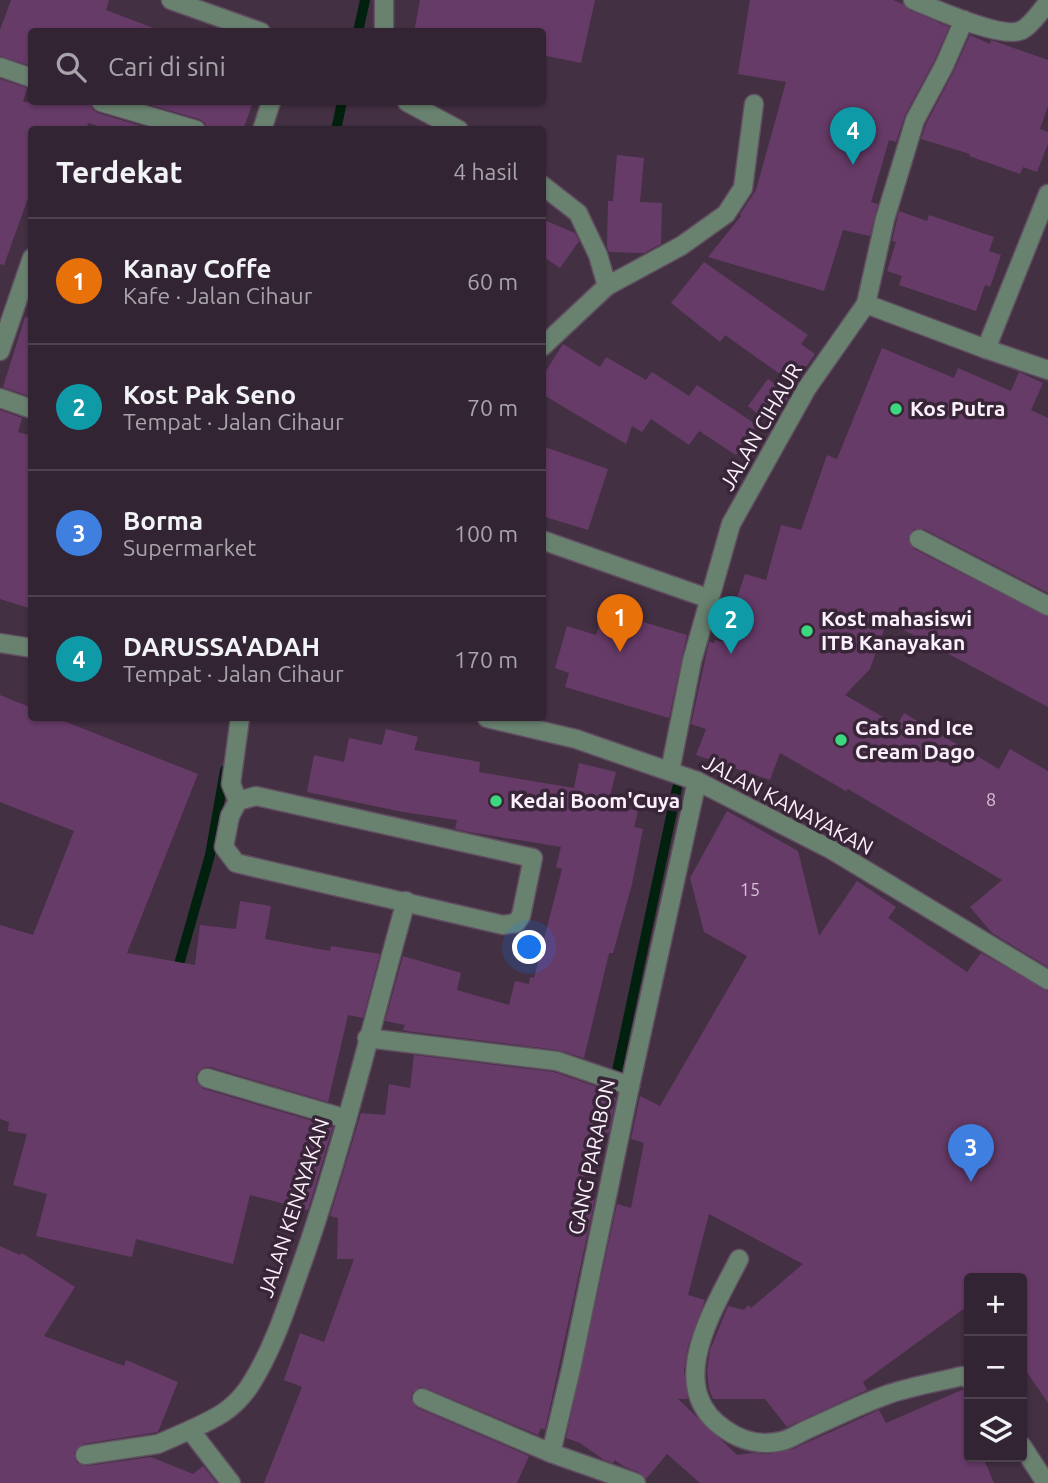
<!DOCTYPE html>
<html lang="id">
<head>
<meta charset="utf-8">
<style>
	body { margin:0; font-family:Ubuntu,sans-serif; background:#3d303e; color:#f1f3f6 }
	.controls { position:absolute; right:21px; bottom:21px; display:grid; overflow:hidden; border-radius:7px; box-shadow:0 2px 5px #0004 }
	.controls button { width:63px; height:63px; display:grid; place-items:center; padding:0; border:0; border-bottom:2px solid #4d414d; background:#322432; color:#f1f3f6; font:35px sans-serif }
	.you { position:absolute; left:530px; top:948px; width:24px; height:24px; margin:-18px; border:5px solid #fff; border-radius:50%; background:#1a73e8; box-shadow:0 0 0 10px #1a73e833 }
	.badge { display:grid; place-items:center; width:46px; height:46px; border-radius:50%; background:#db2777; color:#fff; font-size:23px; font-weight:700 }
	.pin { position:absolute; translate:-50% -58px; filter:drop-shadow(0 2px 4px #0008) }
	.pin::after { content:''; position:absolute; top:37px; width:24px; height:21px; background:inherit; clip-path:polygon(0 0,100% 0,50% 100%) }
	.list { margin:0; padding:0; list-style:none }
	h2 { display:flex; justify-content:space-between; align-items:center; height:91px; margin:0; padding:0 28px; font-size:30px }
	h2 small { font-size:23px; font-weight:400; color:#a8a4ac }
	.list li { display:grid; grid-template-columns:46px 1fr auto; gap:21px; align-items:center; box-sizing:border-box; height:126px; padding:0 28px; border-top:2px solid #4d414d }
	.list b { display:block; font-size:26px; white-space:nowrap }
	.list p { margin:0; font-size:23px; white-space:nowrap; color:#a8a4ac }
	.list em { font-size:23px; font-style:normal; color:#a8a4ac }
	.icon { flex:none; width:38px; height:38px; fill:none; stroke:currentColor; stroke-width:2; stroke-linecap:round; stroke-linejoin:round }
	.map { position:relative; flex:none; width:1048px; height:1483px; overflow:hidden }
	.search { position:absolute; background:#322432; box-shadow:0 2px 5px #0004; left:28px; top:28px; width:518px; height:77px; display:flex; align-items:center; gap:18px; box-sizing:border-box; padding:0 24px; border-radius:7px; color:#a8a4ac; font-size:26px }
	.panel { position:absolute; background:#322432; box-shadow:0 2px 5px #0004; left:28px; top:126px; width:518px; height:595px; border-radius:7px }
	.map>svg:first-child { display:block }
</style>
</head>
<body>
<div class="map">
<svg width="1048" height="1483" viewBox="0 0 1048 1483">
	<rect width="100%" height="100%" fill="#433043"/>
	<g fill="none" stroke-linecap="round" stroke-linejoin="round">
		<!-- stream -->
		<g stroke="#01210e" stroke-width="10">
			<path d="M358 32 365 0"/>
			<path d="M336 130 342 102"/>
			<path d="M176 975 210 855 225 770"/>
			<path d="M617 1071 677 788"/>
		</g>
	</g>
	<!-- building -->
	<g fill="#673b68">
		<path d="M11 0H109L106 10 156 29 155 32H32V66L0 56V30Z"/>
		<path d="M420 0H595L581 63 542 55V32H414Z"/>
		<path d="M750 0H893L903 4 909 10 949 27 934 61 905 115 896 142 889 140 871 202 878 204 870 236 843 230 824 291 708 257 741 216 740 214 756 190 786 82 738 74Z"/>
		<path d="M970 35 990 44 991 40 1048 60V106L1040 129 1048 132V144L1037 172 1023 167 1020 174 969 156 970 154 921 139 926 124 954 71Z"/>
		<path d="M0 79 27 88 23 102H90L92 109 98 113 154 130H110L88 123 86 130H32V187L4 265 0 264Z"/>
		<path d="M140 102H253L243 130H207L205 123 199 119Z"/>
		<path d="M617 155 644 158 640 202 662 203 661 244 644 253 609 252 607 247 608 201H613Z"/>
		<path d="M899 211 927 221 929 215 994 237 989 251 1001 255 990 287 985 285 976 311 899 285 902 276 887 271 896 242 892 241Z"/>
		<path d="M542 219 575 233 579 241 560 268 542 256Z"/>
		<path d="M704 262 808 335 801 344 815 354 794 384 725 335 720 342 671 303Z"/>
		<path d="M25 317 32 318V388L29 396 3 387Z"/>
		<path d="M563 344 600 367 606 357 646 380 652 372 689 396 697 385 757 425 736 455 699 431 689 445 651 419 642 432 632 426 626 444 542 394V377Z"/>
		<path d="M882 348 954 378 958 368 1011 391 1019 372 1043 383 1031 410 1048 418V593L924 529H914L908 539 914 549 1048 617V707L887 621 870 669 845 695 897 725 904 713 999 769 1010 749 1048 771V967L992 933 970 907 1002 880 848 789 846 791 780 753 770 780 696 755 706 729 691 724 709 642 714 643 715 640 722 642 745 574 766 580 781 525 801 530 827 455 837 459Z"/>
		<path d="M768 379 790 395 770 424 748 406Z"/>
		<path d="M0 410 22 418 18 432 32 436V609L0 599Z"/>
		<path d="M542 446 608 469 588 530 542 516Z"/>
		<path d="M603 610 687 635 669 718 565 687 569 673 555 668 567 626 596 635Z"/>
		<path d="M0 695 32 708V718H56L198 774 127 953 195 965 200 925 236 929 240 901 271 906 265 939 330 951 331 946 380 954 363 1018 348 1015 328 1102 210 1067H204L196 1074V1081L204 1089 333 1127 308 1210 250 1195 233 1264 136 1239 132 1257 36 1236 47 1194 13 1185 27 1134 8 1131 9 1122 0 1119V925L33 935 74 831 0 802Z"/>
		<path d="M386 729 418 737 414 750 480 762 479 772 574 788 579 763 616 772 608 804 638 811 634 827 643 829 632 884 613 953H609L584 1058 558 1050 406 1031 403 1030 405 1025 385 1021 403 956 461 973 457 990 509 1005 515 981 529 984 530 977 534 978 562 869 556 867 561 847 469 832 455 829 457 820 403 812 307 792 314 755 344 762 349 738 382 745Z"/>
		<path d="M727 811 798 851 819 936 857 881 896 907 888 918 967 972 981 953 1048 991V1403L1022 1365V1278H969V1305L863 1382 867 1390 787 1427 765 1399H713L709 1389 707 1371 710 1350 728 1306 744 1310 748 1305 751 1308 803 1264 709 1214 688 1295 705 1300 688 1346 684 1371 688 1399H678L737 1455 751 1453 768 1454 793 1449 879 1410 886 1423 964 1389 969 1390V1457H983L994 1483H700L667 1454 646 1479 640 1473 623 1466 615 1460 613 1463 604 1460 580 1443 566 1438 617 1204 631 1208 644 1143 631 1139 640 1096 660 1106 747 956 704 932 690 878Z"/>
		<path d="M414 1055 554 1072 603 1089 600 1099 616 1098 609 1133 594 1129 579 1195 595 1199 545 1430 541 1428 538 1435 426 1388 420 1387 412 1393 411 1399 417 1408 529 1456 517 1483H264L302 1387 284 1380 300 1333 324 1342 354 1259H337L338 1218 330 1216 361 1113 385 1115 389 1084 410 1088Z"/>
		<path d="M0 1246 20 1255 22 1253 75 1287 44 1336 124 1366 126 1360 178 1382 158 1432 83 1444 74 1452 77 1463 87 1466 151 1457 193 1474 203 1466 217 1483H0Z"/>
	</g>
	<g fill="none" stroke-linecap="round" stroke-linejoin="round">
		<!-- minor casing -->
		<g stroke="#614f61" stroke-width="21">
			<g id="minor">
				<path d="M171 0 261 32"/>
				<path d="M913 0C935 9 1003 40 1022 30 1032 25 1040 11 1048 3"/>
				<path d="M384 32V0"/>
				<path d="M0 67 32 78"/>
				<path d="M101 102 196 130"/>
				<path d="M407 102 459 130"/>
				<path d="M262 130 271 102"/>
				<path d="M542 185 578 213 598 255 607 286"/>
				<path d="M866 304 885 219 915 120 944 66 964 20"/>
				<path d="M542 347 607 286 681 246 726 214 743 188 754 104"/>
				<path d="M986 349 1048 194"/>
				<path d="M0 351 32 258"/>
				<path d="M0 398 32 409"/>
				<path d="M919 539 1048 606"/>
				<path d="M542 540 710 599"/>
				<path d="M0 643 32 648"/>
				<path d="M487 718 576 739 697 781 832 850 1048 980"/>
				<path d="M670 771 692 661 731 524 807 388 866 304 986 349 1048 370"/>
				<path d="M256 796 533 858 521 916 516 923 503 925 236 863 224 847 230 816 238 801Z"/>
				<path d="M238 801 231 784 240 718"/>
				<path d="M367 1038 557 1061 630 1086"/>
				<path d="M207 1078 347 1119"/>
				<path d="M739 1259C714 1309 662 1388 726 1430 742 1441 762 1446 782 1441 790 1439 798 1434 806 1430 833 1418 861 1404 889 1394 913 1386 938 1382 962 1376L969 1379"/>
				<path d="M422 1398 551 1453 636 1483"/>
				<path d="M1022 1446 1046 1483"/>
				<path d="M551 1453 571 1369 630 1086 697 781"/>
				<path d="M85 1455 158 1444 190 1430"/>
				<path d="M231 1483 190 1430C216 1418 232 1411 249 1387 275 1347 289 1299 305 1255 345 1139 373 1019 406 901"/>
			</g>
		</g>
		<!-- minor -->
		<use href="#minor" stroke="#698270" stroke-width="18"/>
	</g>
	<!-- markers -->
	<g fill="#3cd77e" stroke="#382638" stroke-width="2.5">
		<circle cx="896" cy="409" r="7"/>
		<circle cx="807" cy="631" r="7"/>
		<circle cx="841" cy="740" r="7"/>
		<circle cx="496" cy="801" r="7"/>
	</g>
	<g text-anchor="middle" stroke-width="7" stroke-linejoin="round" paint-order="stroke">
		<!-- number labels -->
		<g font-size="18" fill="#d7c3d7">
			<text x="991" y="806">8</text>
			<text x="750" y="896">15</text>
		</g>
		<!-- poi labels -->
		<g font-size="21" font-weight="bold" fill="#fcf0fc" stroke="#382638" text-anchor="start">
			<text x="910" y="416">Kos Putra</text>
			<text x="821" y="626">Kost mahasiswi<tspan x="821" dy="24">ITB Kanayakan</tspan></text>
			<text x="855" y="735">Cats and Ice<tspan x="855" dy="24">Cream Dago</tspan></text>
			<text x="510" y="808">Kedai Boom'Cuya</text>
		</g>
		<!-- street labels -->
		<g font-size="21" fill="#fcf0fc" stroke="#382638">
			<text transform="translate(761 427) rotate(-60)" y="7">JALAN CIHAUR</text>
			<text transform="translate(788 805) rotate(28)" y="7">JALAN KANAYAKAN</text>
			<text transform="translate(592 1157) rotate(-78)" y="7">GANG PARABON</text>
			<text transform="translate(294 1208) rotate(-72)" y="7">JALAN KENAYAKAN</text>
		</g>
	</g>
</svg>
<div class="controls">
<button>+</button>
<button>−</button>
<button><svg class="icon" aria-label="layers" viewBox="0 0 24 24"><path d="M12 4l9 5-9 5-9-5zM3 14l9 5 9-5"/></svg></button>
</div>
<div class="you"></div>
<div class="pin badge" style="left:620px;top:652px;background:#e8710a">1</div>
<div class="pin badge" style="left:731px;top:654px;background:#0f9aa8">2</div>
<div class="pin badge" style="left:971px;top:1182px;background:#3f7fe0">3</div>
<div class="pin badge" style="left:853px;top:165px;background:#0f9aa8">4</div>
<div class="search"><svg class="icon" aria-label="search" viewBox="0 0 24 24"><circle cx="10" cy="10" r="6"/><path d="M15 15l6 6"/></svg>Cari di sini</div>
<section class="panel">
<h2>Terdekat<small>4 hasil</small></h2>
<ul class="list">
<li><span class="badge" style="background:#e8710a">1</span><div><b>Kanay Coffe</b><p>Kafe · Jalan Cihaur</p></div><em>60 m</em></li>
<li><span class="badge" style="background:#0f9aa8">2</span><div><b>Kost Pak Seno</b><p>Tempat · Jalan Cihaur</p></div><em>70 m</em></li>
<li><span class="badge" style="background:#3f7fe0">3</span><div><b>Borma</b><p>Supermarket</p></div><em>100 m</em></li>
<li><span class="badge" style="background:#0f9aa8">4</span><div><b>DARUSSA'ADAH</b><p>Tempat · Jalan Cihaur</p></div><em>170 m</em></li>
</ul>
</section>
</div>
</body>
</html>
